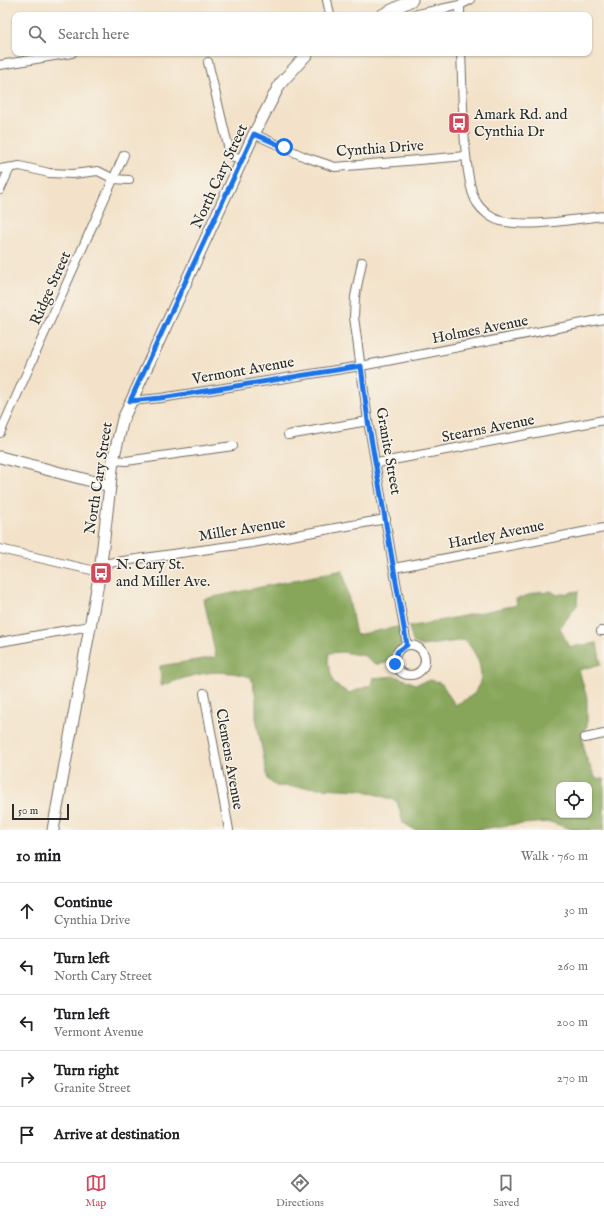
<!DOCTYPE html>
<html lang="en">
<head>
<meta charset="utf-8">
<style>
	body { margin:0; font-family:"IM FELL English",serif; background:#f6f6f6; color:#202124 }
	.controls { position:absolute; right:12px; bottom:12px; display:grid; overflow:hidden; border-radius:8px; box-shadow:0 1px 3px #0004 }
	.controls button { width:36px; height:36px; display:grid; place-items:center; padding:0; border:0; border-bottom:1px solid #e0e0e0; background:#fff; color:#202124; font:20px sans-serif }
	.scale { position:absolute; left:12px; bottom:10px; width:57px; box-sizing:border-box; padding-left:4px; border:2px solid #2b2b2b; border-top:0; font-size:11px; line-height:14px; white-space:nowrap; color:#2b2b2b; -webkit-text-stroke:3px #f7f3e8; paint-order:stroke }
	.stop { position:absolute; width:12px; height:12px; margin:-9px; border:3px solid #1a73e8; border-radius:50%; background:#fff }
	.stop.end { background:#1a73e8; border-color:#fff; box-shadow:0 1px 4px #0008 }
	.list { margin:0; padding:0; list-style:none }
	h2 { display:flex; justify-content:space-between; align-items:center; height:52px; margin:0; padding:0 16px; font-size:17px }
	h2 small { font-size:13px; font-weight:400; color:#757577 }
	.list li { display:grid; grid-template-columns:26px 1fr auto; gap:12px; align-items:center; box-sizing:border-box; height:56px; padding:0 16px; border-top:1px solid #e0e0e0 }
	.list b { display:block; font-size:15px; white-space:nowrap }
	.list p { margin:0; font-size:13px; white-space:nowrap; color:#757577 }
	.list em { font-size:13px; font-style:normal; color:#757577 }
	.icon { flex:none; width:22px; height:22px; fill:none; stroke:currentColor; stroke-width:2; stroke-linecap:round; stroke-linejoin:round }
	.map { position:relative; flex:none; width:604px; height:830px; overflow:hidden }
	.search { position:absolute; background:#fff; box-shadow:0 1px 3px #0004; left:12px; right:12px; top:12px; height:44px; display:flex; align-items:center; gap:10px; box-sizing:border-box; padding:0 14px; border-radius:8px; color:#757577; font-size:15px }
	.sheet { height:332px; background:#fff }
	nav { display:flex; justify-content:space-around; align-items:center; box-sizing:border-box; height:56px; border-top:1px solid #e0e0e0; background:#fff; font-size:11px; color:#757577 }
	nav a { display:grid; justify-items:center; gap:2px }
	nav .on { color:#d1495b }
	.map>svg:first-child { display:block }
</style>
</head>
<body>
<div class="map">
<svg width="604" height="830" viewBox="0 0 604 830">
	<rect width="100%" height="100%" fill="#f7f3e8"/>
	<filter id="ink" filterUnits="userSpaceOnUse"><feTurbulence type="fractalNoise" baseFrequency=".025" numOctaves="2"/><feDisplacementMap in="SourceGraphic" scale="8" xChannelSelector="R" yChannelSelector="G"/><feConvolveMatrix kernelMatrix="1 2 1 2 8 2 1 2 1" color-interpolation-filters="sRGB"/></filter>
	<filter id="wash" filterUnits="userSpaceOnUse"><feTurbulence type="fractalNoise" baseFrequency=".012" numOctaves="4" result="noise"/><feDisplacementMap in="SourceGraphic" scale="16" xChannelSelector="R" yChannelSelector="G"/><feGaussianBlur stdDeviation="0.9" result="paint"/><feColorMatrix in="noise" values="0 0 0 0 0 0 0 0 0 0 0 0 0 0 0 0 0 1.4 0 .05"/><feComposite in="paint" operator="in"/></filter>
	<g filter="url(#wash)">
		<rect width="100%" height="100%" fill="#f3e2c9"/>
		<!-- forest -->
		<path fill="#87a65a" stroke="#596842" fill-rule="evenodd" d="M343 570 356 635 402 626 403 640 390 662C378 665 373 666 365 656L343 652 329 653 328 663 334 684 349 693 371 685 373 678 395 676 416 684 431 680 442 684 455 705C462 701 472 697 476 691 487 674 477 653 465 640L422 646 413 642 409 627 517 605 516 599 541 591 543 593 551 591 557 595 578 591 577 605 560 628 569 647 597 643 601 664 579 670 587 698V726L582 733 585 755 596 779H604V830H574L550 822 508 825 474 830H416L403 823 397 801 362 790 276 786 268 780 256 718V697L251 677C216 667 194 674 161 686L160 666 216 657 204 599ZM559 785H589V815H559Z"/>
	</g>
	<g filter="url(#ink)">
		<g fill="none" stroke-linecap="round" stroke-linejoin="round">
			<!-- street casing -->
			<g stroke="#716b62" stroke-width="10">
				<g id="street">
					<path d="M327 0 330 15"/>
					<path d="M460 5V15"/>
					<path d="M413 15 460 5 470 0"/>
					<path d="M461 53C463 84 462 181 477 203 482 211 492 219 501 221 531 228 573 219 604 216"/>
					<path d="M208 62 230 154 234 157 244 158"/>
					<path d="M0 65 72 53"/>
					<path d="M254 134 305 157 335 167 466 156"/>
					<path d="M0 169 20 166 49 173 73 174 98 171 114 179 129 180"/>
					<path d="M0 190 10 168"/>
					<path d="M362 262 355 297 354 317 368 421 407 645"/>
					<path d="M130 401 161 398 361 366 604 319"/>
					<path d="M0 433 124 155"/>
					<path d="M288 435 368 421"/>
					<path d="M113 460 126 461 233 446"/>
					<path d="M377 463 604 420"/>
					<path d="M0 549 100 572"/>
					<path d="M101 564 252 543 386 519"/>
					<path d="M394 568 604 528"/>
					<path d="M601 631H604"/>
					<path d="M0 642 90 626"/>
					<circle cx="410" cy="660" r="15"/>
					<path d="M204 693 229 830"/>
					<path d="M585 738 604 734"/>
				</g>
			</g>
			<!-- secondary casing -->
			<g stroke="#716b62" stroke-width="13">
				<g id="secondary">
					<path d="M382 15 412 0"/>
					<path d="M0 457 110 486"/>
					<path d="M53 830 100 572 113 460 123 419 254 134 280 84 308 53"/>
				</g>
			</g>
			<!-- street -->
			<use href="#street" stroke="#fff" stroke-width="8"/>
			<!-- secondary -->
			<use href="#secondary" stroke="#fff" stroke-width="11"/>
		</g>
	</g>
	<g fill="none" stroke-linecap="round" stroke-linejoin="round" filter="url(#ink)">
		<!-- route -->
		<path stroke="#1a73e8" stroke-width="5" d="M284 147 254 134 130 401 161 398 361 366 368 421 407 645 397 652 395 664"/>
	</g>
	<!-- icons -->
	<defs>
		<g id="bus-square" transform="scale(1.15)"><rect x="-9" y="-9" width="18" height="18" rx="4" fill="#d1495b" stroke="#f7f3e8"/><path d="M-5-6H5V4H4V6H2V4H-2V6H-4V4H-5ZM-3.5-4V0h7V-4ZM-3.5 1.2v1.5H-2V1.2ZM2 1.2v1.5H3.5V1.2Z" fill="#fff"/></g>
	</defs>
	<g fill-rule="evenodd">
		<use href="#bus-square" x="459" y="123"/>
		<use href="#bus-square" x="101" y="573"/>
	</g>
	<g text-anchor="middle" stroke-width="3" stroke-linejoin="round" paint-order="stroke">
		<!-- poi labels -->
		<g font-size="15" fill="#2b2b2b" stroke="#f7f3e8" text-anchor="start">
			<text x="474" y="119">Amark Rd. and<tspan x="474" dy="17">Cynthia Dr</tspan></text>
			<text x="116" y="569">N. Cary St.<tspan x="116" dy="17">and Miller Ave.</tspan></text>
		</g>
		<!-- street labels -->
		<g font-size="15" fill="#2b2b2b" stroke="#f7f3e8">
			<text transform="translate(380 148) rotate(-4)" y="5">Cynthia Drive</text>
			<text transform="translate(219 176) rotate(-65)" y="5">North Cary Street</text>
			<text transform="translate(50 288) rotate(-66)" y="5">Ridge Street</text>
			<text transform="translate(480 329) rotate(-11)" y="5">Holmes Avenue</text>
			<text transform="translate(243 370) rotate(-10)" y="5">Vermont Avenue</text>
			<text transform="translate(488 428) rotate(-11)" y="5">Stearns Avenue</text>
			<text transform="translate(389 451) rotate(80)" y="5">Granite Street</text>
			<text transform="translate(98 478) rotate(-81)" y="5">North Cary Street</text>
			<text transform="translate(242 529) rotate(-9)" y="5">Miller Avenue</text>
			<text transform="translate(496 534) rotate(-11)" y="5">Hartley Avenue</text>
			<text transform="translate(230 759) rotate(80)" y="5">Clemens Avenue</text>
		</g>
	</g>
</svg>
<div class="controls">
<button><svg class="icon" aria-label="locate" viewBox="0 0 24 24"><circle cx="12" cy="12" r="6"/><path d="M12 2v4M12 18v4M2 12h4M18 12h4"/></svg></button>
</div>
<div class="scale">50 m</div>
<div class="stop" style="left:284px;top:147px"></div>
<div class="stop end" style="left:395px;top:664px"></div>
<div class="search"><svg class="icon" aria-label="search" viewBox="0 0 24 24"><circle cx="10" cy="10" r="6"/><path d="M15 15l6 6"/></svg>Search here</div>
</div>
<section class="sheet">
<h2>10 min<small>Walk · 760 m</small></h2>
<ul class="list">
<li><svg class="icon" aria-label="ahead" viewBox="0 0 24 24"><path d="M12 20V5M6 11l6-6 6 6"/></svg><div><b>Continue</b><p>Cynthia Drive</p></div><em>30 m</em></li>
<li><svg class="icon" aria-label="left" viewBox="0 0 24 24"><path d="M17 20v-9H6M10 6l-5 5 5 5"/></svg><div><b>Turn left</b><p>North Cary Street</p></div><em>260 m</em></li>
<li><svg class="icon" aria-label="left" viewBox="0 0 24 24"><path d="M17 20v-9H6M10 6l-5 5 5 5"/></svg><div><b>Turn left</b><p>Vermont Avenue</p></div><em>200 m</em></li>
<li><svg class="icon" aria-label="right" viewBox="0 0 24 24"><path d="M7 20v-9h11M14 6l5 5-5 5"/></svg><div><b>Turn right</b><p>Granite Street</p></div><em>270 m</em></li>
<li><svg class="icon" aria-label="arrive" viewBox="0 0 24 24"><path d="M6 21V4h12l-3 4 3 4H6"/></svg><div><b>Arrive at destination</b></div></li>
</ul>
</section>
<nav>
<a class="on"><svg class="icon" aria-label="map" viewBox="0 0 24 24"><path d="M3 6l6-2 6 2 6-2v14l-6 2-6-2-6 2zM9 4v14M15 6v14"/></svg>Map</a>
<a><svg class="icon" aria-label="directions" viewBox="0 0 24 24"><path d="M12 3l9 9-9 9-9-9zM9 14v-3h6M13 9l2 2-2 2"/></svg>Directions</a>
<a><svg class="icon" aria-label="saved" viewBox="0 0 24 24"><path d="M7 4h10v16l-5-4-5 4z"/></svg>Saved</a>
</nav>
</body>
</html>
